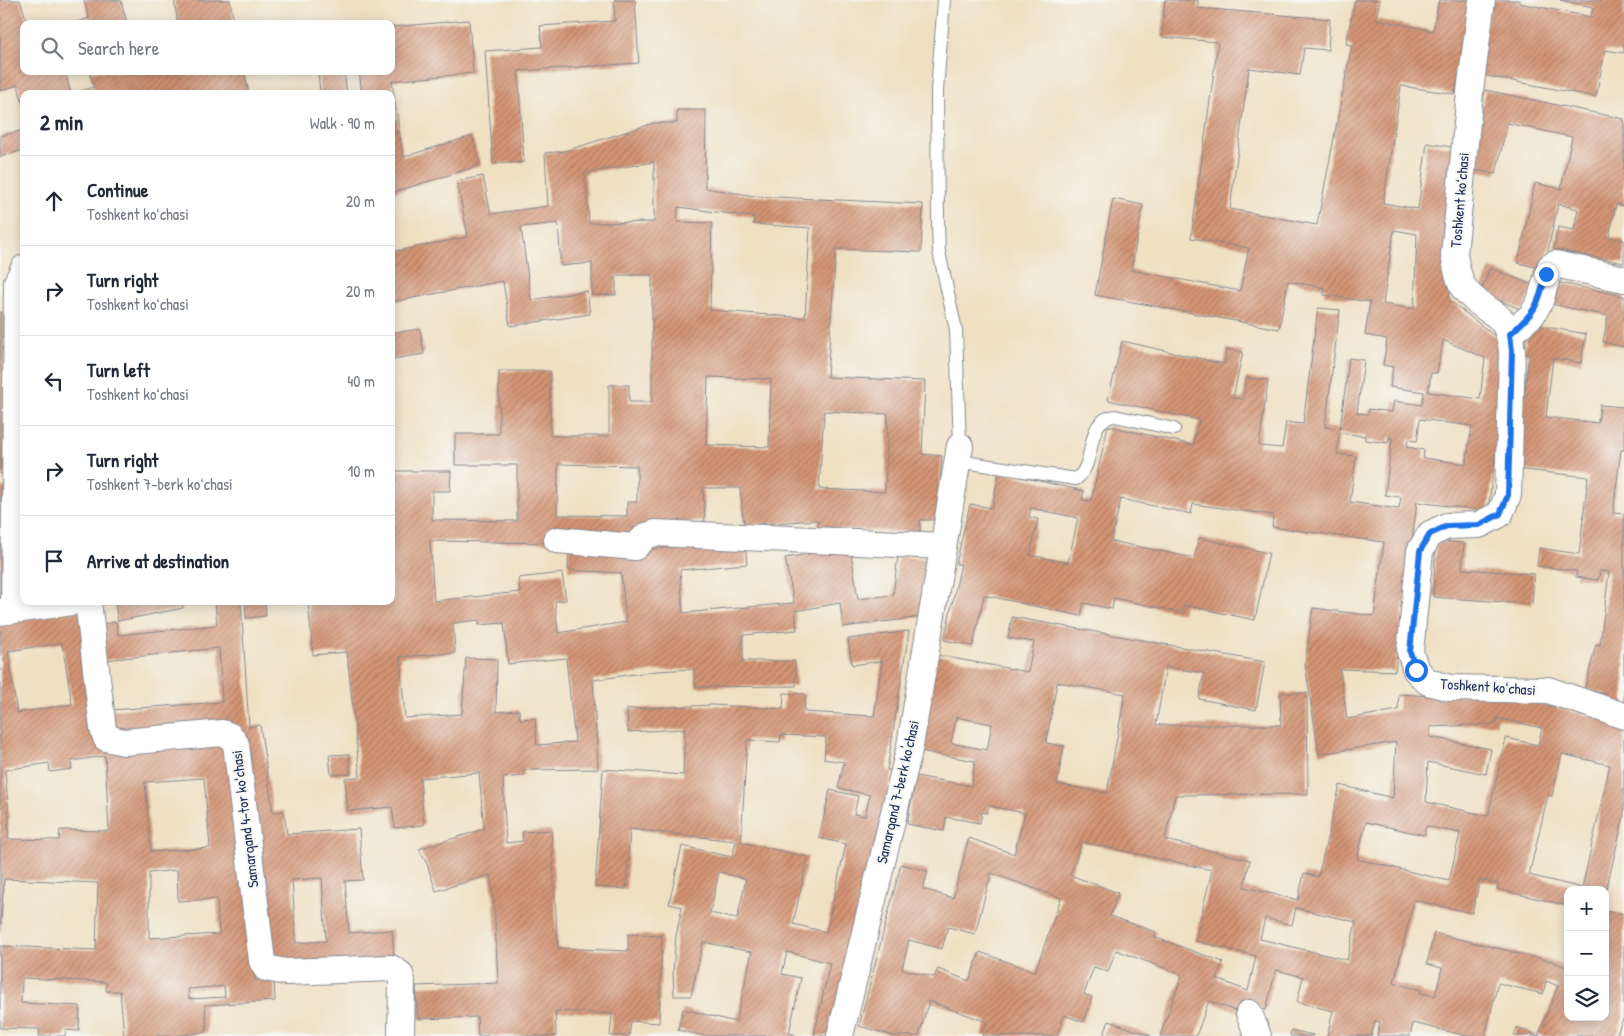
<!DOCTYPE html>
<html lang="en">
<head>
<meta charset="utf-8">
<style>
	body { margin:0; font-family:"Patrick Hand",sans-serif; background:#f2f2f3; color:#1f2937 }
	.controls { position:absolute; right:15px; bottom:15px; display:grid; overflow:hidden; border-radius:10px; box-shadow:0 2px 12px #0003 }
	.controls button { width:45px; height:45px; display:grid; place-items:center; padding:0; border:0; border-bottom:1px solid #e0e1e3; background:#fff; color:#1f2937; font:25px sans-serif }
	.stop { position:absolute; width:15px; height:15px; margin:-11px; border:4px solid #1a73e8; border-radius:50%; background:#fff }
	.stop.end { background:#1a73e8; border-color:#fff; box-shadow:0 1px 5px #0008 }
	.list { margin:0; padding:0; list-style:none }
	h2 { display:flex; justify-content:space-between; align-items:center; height:65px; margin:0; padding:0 20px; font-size:21px }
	h2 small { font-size:16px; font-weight:400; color:#747a83 }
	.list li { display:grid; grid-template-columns:32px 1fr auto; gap:15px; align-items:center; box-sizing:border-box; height:90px; padding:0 20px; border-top:1px solid #e0e1e3 }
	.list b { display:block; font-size:19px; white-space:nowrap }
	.list p { margin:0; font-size:16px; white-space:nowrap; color:#747a83 }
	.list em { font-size:16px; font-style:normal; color:#747a83 }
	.icon { flex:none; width:28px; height:28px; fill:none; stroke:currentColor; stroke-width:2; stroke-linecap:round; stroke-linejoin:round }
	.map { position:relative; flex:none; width:1624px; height:1036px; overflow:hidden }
	.search { position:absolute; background:#fff; box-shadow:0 2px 12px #0003; left:20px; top:20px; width:375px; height:55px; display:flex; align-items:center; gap:12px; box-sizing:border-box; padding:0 18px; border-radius:10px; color:#747a83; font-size:19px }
	.panel { position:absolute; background:#fff; box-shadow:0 2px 12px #0003; left:20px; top:90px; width:375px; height:515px; border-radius:10px }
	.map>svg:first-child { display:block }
</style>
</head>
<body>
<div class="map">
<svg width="1624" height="1036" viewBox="0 0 1624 1036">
	<defs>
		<pattern id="building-hatch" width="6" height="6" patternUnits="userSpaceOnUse" patternTransform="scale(1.25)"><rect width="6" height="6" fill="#d49474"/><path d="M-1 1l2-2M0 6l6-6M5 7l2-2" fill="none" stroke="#ab7962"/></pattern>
	</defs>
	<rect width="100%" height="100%" fill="#f6f6f2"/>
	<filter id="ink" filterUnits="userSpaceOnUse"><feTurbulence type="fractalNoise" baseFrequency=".02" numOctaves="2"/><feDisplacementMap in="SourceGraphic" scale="10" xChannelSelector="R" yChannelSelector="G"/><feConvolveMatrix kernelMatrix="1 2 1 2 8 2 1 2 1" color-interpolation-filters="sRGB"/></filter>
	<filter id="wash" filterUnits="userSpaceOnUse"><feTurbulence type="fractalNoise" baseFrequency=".0096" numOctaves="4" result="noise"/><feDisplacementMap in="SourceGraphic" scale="20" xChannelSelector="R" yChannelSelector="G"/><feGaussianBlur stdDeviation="1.12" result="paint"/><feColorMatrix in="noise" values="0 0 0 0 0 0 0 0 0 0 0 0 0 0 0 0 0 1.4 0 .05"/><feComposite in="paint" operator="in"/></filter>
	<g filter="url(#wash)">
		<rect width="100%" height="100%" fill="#efe0c2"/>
		<g id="blocks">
			<!-- building -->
			<g fill="url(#building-hatch)" fill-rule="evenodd">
				<path d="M0 0H20L28 24H24V71H65L71 94H24L23 106 18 85 0 91Z"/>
				<path d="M84 0H121L127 24H71L89 18Z"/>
				<path d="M174 0H230L234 24H178Z"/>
				<path d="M614 0H635L639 63 518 71 524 162 493 164 485 51 542 47 540 26 615 21Z"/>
				<path d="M1165 0H1198V8L1330 19 1328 50 1304 48 1300 75 1249 68 1230 209 1317 225 1352 45 1346 44 1355 0H1380L1376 19 1433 31 1439 0H1473L1455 94 1401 86 1383 203 1418 209 1427 143 1457 148 1449 300 1505 344 1502 402 1488 511 1417 502 1395 671 1340 669 1347 719 1398 710 1399 694 1432 696 1496 693 1624 724V816L1606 890H1568V906L1497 889 1498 884 1480 880 1472 913 1414 900 1394 983 1421 990 1420 993 1435 996 1442 968 1427 964 1434 933 1551 961 1568 968V1017H1605V911L1624 914V1017L1616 1036H1514L1517 1027 1538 1036 1558 986 1546 981 1543 994 1498 983 1485 1036H1467L1413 1023 1410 1036H1377L1380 1022 1375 1021 1371 1036H1327L1333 1011 1297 1002 1303 977 1276 970 1266 1010 1244 1004 1241 1013 1209 1001 1196 1036H1160L1182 975 1116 950 1108 972 1094 967 1084 994 1092 997 1083 1022 1064 1015 1057 1036H982L987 1022 929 1001 919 1036H894L859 1026 901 864 928 871 923 889 953 898 969 838 1014 854 1025 813 989 806 987 813 982 812 980 823 946 817 944 831 907 824 916 776 971 786 975 761 919 751 936 655 1028 672 1034 642 1008 638 1012 617 1265 662 1256 710 1199 699 1204 673 1166 667 1156 725H1281L1280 693H1307L1308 794 1175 795 1165 840 1250 860 1244 887 1298 900 1304 873 1318 877 1340 785 1393 798 1396 742 1319 754 1305 664 1313 608 1374 616 1384 542 1272 527 1273 515 1193 504 1191 514 1121 499 1111 541 1194 558 1199 538 1269 553 1255 620 1184 605 1182 613 1114 598 1112 609 1084 603 1081 616 984 595 973 646 944 640 961 564H956L970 504 992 508 999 472 1084 491 1082 500 1091 501 1108 426 1193 445 1199 420 1108 400 1122 341 1224 364 1227 349 1243 352 1233 398 1243 399 1246 378 1268 380 1259 446 1282 448 1286 422 1303 424 1318 308 1340 310 1325 427 1340 429 1349 358 1364 360 1357 413 1368 414 1369 409 1392 412 1394 401 1422 405 1424 392 1390 387 1393 367 1383 365 1387 339 1365 335 1370 302 1324 295 1325 288 1288 281 1279 329 1095 295 1113 199 1143 205 1131 270 1240 291 1249 248 1191 238 1218 42 1162 37ZM1394 230 1417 234 1414 309 1383 304ZM1443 340 1485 358 1480 399 1428 392 1431 373H1437ZM1420 419 1472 426 1466 464 1423 458 1424 450 1407 447 1408 440 1417 441ZM1339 433 1365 436V440L1388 443 1389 437 1392 438 1385 495 1401 497 1399 509 1350 502 1356 456 1337 454ZM1031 508 1078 518 1068 563 1030 555 1038 519 1029 517ZM1057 682 1125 694 1107 793 1057 784 1064 746 1046 743ZM956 717 992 724 987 750 951 743ZM1497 718 1542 728 1538 745 1506 738 1488 816 1426 802 1428 762 1486 774 1491 749 1430 737V727L1497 724ZM1562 754 1610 765 1582 888 1529 875 1548 795 1552 796ZM1366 822 1424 835 1426 826 1460 833 1449 881 1357 859ZM1082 842 1212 870 1195 941 1256 956 1248 991 1217 979 1223 962 1154 937 1156 932 1110 916 1118 893 1070 875ZM991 873 1061 898 1035 972 980 952 969 981 938 969 934 977 902 969 909 940 942 949 948 927 975 934ZM1296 908 1356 922 1347 960 1260 939 1265 918 1292 925Z"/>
				<path d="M1491 0H1519V3L1591 17 1593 7 1560 0H1624V53L1605 50 1596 97 1476 74Z"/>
				<path d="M469 20 473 73 392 81 403 157 472 136 481 165 391 193V94H362L359 71H391V27Z"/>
				<path d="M89 71H139V74L157 71H244L249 94H72L94 87Z"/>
				<path d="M318 71H344L347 94H320Z"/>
				<path d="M1485 90 1624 119V206L1616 204 1609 237 1624 240V263L1554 249 1558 227 1574 230 1578 209 1558 204 1544 269 1518 263 1535 183 1561 189 1572 137 1507 123 1496 174 1469 169Z"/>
				<path d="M677 110H706L705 188 755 196 923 204 921 252 836 249 827 377 925 381 922 454 942 456 937 520H920V532L818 528V520L744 525 740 488H703L705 521 674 524 673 527H633V539L554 543 430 541 434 601 520 592 518 578 562 573 566 600 555 601 558 633 626 622 621 573 568 570 569 546 644 550 745 541 747 564 680 570 683 613 794 603 785 558 820 552 851 553 858 599 893 595 898 556 929 559 922 617 843 627 840 603 795 611 797 630 743 635V661H795L796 686 696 687 694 669 656 671 593 680 598 769 524 770V776L503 778 506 843 523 841 522 832 551 830 558 948 628 951V934L662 936 659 1023 631 1021 629 1036H610L612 1014 555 1011 556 1036H478L477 1017 418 1019 416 986 498 983 494 901 490 875 436 891 427 864 419 849 484 829 479 773 420 778 424 825 395 828 392 807 348 811 345 778 360 777 347 652 313 655 308 601H391V482L396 481V471H451L450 491H432V520L517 521V465H455V434H499V371H550V436H609V385H629V402H652V275H616V295H592V263L561 266 558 223 521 227 531 300 587 291 590 314 510 326 503 281 391 302V252L468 237 457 181 483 176 491 214 548 206 545 153 565 151 654 123H677ZM654 162V222L589 223 585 173ZM678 207 754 217 753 224 810 228 805 318 710 310 712 223 677 222ZM708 377 771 379 769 447 706 445ZM824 411 888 414 885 492 819 489ZM558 464 637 466V502H627V516L557 515ZM479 620V625L504 623 508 664 566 658 575 742 537 745 535 718 520 719 519 710 496 712 497 659 466 658 462 714 405 718 400 657 455 653 453 623Z"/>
				<path d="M24 130V150L0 157V136Z"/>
				<path d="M1490 268 1533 285 1523 310 1480 293Z"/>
				<path d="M1556 282 1624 296V347L1603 342 1608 316 1551 304Z"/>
				<path d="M0 312 10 313 13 474H0Z"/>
				<path d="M1529 324 1586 334 1581 363 1553 358 1546 417 1598 423 1600 405 1624 407V450H1621L1613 513 1624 514V706L1605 702 1607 694 1585 689 1596 644 1600 645 1609 572 1600 571 1598 580 1576 577 1577 571 1537 566 1539 548 1579 554 1588 477 1516 469 1529 354 1524 353Z"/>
				<path d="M420 329 424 354 391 359V333Z"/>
				<path d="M0 487H10L9 605 0 606Z"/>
				<path d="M1436 541 1464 543 1462 569 1534 574 1532 604 1433 597Z"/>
				<path d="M127 601H182L183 608 118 621 115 604Z"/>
				<path d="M215 601H241L249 727 260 725 273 812 284 811 287 834 359 829 363 880 345 881 349 933 392 930 394 959 266 966 239 729 113 739 111 710 222 702 219 648 105 660 100 624 116 622 118 635 217 625ZM322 878 326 941 296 943 292 880Z"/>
				<path d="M245 601H265L266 616 246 618Z"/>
				<path d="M81 609 105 751 234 746 255 980 274 979 275 1001 205 1005 207 1032 175 1036H124L120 991H106V982L22 978 21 1003 80 1006 79 1031 66 1030 65 1036H39L40 1029 0 1028V946L96 950 98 883 4 879 0 935V622ZM62 643 72 704 17 713 8 651ZM105 756 109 831 60 830 59 840 8 839 9 817 5 770 49 763 50 772 72 769 71 761ZM204 778 210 848 151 852 145 782ZM177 870 178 901 217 899 219 934 149 938V873ZM224 986 225 997 189 999 188 989Z"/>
				<path d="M909 631 887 770 893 771 833 1036H814L830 963 787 952 782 974 801 978 789 1033 797 1036H704L678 1030 683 1009 736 1022 752 952 703 942 691 996H674L673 972 676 936 682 907 669 904 682 846 732 857 736 841 630 829 626 889 595 887 603 769 683 775 685 729 628 732 627 709 712 705 783 709 784 693 805 694 804 712 874 716 882 661 852 665 848 639ZM781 735 826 737 824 759 844 762 838 788 870 795 865 816 854 814 858 796 830 790 819 838 846 844 826 932 793 924 808 857 741 842 747 740 780 742ZM719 872 746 879 737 919 710 913Z"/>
				<path d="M349 754 351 774 331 775 329 755Z"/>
				<path d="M1109 1021 1151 1036H1103Z"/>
				<path d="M1291 1030 1313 1035V1036H1290Z"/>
			</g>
		</g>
	</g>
	<g filter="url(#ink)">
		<use href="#blocks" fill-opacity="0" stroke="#858890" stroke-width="1"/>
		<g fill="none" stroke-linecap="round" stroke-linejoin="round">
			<!-- service casing -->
			<g stroke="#858890" stroke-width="14">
				<g id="service">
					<path d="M944 0 937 91 938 225 939 252 956 330 960 446"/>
					<path d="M958 461 1076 479C1098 464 1083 419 1115 416L1174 429"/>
				</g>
			</g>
			<!-- minor casing -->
			<g stroke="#858890" stroke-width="28">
				<g id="minor">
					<path d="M1482 0 1471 83 1454 254C1456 266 1458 281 1466 291 1490 319 1506 306 1512 351L1508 495 1500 514 1479 525 1447 526 1430 534 1420 551 1410 652 1416 670 1428 682 1450 688 1548 690 1624 716"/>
					<path d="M1510 334 1532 315 1540 301 1550 267 1555 264 1624 279"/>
					<path d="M557 540 635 547 646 536 655 533 943 546"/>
					<path d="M88 601 103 729 106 738 124 742 222 733 230 736 236 744 262 961 266 968 286 972 391 968 400 974 402 981 401 1036"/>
					<path d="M14 610 17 282 24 268"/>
					<path d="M0 612 79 601"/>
					<path d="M1249 1013 1258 1036"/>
					<path d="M840 1036 910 746 960 446"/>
				</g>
			</g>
			<!-- service -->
			<use href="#service" stroke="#fff" stroke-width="12"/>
			<!-- minor -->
			<use href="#minor" stroke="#fff" stroke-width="26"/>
		</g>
	</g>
	<g fill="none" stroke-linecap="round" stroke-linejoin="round" filter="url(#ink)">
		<!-- route -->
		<path stroke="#1a73e8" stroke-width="6" d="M1416 670 1410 652 1420 551 1430 534 1447 526 1479 525 1500 514 1508 495 1512 351 1510 334C1535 312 1538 307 1546 274"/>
	</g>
	<g text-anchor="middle" stroke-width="4" stroke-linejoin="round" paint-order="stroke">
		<!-- street labels -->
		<g font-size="15" fill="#1b2f5e" stroke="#f6f6f2">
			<text transform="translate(1460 200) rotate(-85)" y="5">Toshkent koʻchasi</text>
			<text transform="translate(1488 687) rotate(4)" y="5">Toshkent koʻchasi</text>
			<text transform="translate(898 792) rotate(-77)" y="5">Samarqand 7-berk ko'chasi</text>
			<text transform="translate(245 819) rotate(-97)" y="5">Samarqand 4-tor koʻchasi</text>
		</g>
	</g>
</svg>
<div class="controls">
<button>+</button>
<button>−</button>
<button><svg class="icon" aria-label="layers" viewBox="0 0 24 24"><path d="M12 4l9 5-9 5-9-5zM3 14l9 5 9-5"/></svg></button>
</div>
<div class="stop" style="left:1416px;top:670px"></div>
<div class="stop end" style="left:1546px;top:274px"></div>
<div class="search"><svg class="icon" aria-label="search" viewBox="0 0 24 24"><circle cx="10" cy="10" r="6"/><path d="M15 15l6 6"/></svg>Search here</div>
<section class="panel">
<h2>2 min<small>Walk · 90 m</small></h2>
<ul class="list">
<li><svg class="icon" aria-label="ahead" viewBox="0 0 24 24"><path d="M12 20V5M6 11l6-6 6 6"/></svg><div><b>Continue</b><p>Toshkent koʻchasi</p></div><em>20 m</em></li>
<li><svg class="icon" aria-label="right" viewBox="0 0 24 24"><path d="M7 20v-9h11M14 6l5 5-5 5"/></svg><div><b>Turn right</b><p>Toshkent koʻchasi</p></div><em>20 m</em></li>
<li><svg class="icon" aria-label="left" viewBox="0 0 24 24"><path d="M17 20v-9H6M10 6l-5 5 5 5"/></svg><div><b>Turn left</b><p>Toshkent koʻchasi</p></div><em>40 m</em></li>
<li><svg class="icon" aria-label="right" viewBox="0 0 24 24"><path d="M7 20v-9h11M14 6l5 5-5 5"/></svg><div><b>Turn right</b><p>Toshkent 7-berk koʻchasi</p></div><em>10 m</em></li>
<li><svg class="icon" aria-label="arrive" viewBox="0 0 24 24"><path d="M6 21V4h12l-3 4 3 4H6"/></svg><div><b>Arrive at destination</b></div></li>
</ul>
</section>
</div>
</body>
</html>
